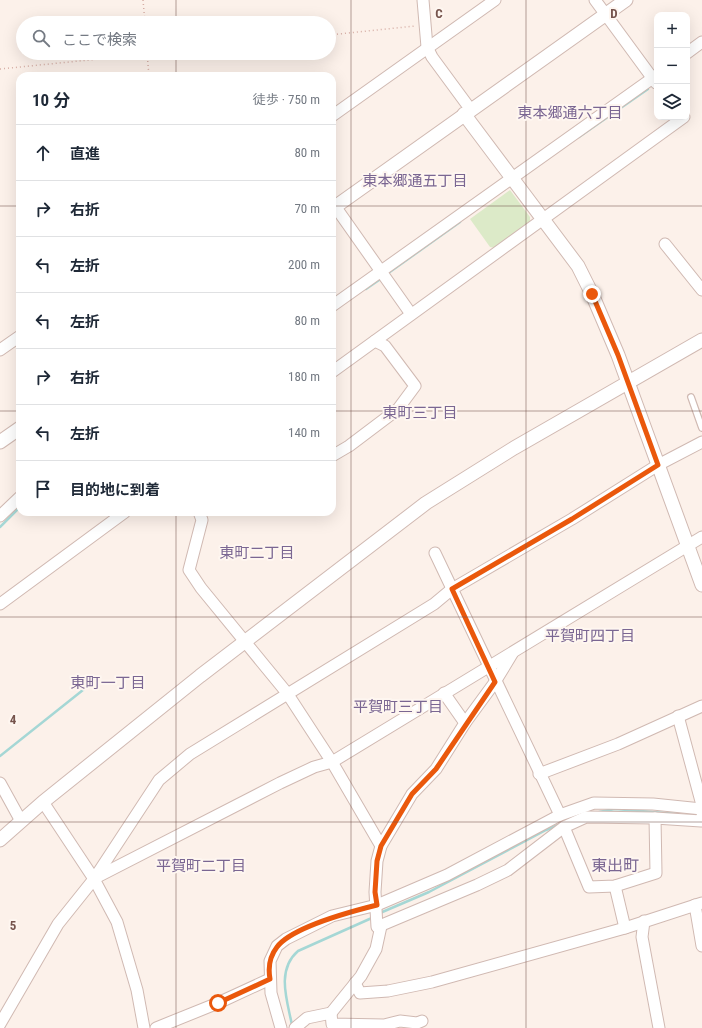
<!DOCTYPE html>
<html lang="ja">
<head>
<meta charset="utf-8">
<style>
	body { margin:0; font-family:"Roboto Condensed","Noto Sans JP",sans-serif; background:#f2f2f3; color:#1f2937 }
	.controls { position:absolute; right:12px; top:12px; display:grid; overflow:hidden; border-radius:8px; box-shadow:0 4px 16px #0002 }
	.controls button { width:36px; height:36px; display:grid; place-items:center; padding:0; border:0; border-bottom:1px solid #e0e1e3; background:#fff; color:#1f2937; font:20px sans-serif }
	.stop { position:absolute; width:12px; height:12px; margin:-9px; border:3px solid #ea580c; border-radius:50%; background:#fff }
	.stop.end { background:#ea580c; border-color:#fff; box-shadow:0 1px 4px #0008 }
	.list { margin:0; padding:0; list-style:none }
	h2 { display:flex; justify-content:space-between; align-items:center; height:52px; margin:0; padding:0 16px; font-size:17px }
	h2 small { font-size:13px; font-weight:400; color:#747a83 }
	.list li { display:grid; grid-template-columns:26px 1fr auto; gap:12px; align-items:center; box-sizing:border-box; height:56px; padding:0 16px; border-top:1px solid #e0e1e3 }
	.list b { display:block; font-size:15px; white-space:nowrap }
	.list em { font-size:13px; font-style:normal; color:#747a83 }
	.icon { flex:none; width:22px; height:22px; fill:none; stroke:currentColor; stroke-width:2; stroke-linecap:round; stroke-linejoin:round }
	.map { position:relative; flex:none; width:702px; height:1028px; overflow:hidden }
	.search { position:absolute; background:#fff; box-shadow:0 4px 16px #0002; left:16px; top:16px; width:320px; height:44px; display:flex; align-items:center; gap:10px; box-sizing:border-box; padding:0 14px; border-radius:22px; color:#747a83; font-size:15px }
	.panel { position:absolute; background:#fff; box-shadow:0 4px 16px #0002; left:16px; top:72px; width:320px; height:444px; border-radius:12px }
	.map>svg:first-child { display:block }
</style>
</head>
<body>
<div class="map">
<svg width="702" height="1028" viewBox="0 0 702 1028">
	<rect width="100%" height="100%" fill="#fcf1ea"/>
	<!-- green -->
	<path fill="#dceac8" d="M510 190 530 217V222L495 248 490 247 470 219Z"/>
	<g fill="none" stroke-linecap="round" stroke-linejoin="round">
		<!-- stream -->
		<g stroke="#a5d7d5" stroke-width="2.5">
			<path d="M579 137 648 89"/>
			<path d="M387 274 460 222"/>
			<path d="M366 289 382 278"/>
			<path d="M0 527 20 507"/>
			<path d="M0 756 88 686"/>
			<path d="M599 812 615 809 678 814"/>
			<path d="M380 913 429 892 546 830 558 825"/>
			<path d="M292 1025C287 1000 276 970 298 951L374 917"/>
		</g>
		<!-- service casing -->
		<g stroke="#d0b9b2" stroke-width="8">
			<path id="service" d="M691 397 702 428"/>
		</g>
		<!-- minor casing -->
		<g stroke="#d0b9b2" stroke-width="13">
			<g id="minor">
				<path d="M423 0 427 47 432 57 471 110"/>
				<path d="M595 0 656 83"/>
				<path d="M687 53 702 42"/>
				<path d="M332 116 495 0"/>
				<path d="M332 202 411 314"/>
				<path d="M665 244 702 290"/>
				<path d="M332 306 657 75"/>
				<path d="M0 350 20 336"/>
				<path d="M332 372 684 117"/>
				<path d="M332 456 349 446 398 409 415 386 385 346 375 341"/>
				<path d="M199 512 202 520 189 570 201 588 287 693 332 762 381 846"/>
				<path d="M0 516 20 497"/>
				<path d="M435 553 560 815"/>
				<path d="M0 604 125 512"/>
				<path d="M444 693 465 723 436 769 412 794 381 846 377 861 375 892 377 927 477 885 508 870 564 827 586 817 655 818 701 821 702 816"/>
				<path d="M678 716 702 805"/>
				<path d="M465 723 495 682 512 654"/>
				<path d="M539 774 618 744 702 706"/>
				<path d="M0 783 21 821"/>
				<path d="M43 802 94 879 117 922 137 990 144 1028"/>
				<path d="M564 827 589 887 615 886 656 873 655 818"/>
				<path d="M95 878 280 783 314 767 332 762 702 537"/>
				<path d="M615 886 625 928"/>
				<path d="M695 905 702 946"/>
				<path d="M644 921 642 937 659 1028"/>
				<path d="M355 983 360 993 388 991 432 982 625 928 702 903"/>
				<path d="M331 1013 332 1024 384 1025 400 1021 417 1023 422 1021"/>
				<path d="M0 1024 58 924 94 879 159 780 190 754 434 604 452 589 572 519 658 465 702 442"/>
				<path d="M156 1028 218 1003 270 979"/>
				<path d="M281 1028 271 993 270 961 277 946 286 939 332 916 377 905 447 875 560 815 594 803 653 804 702 809"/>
				<path d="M295 1028 307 1018 331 1013 361 976 376 949 381 926"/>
			</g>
		</g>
		<!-- tertiary casing -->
		<g stroke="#d0b9b2" stroke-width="15">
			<g id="tertiary">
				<path d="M464 114 578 266 592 294 618 355 702 585"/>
				<path d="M332 209 626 0"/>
				<path d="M0 442 20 428"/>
				<path d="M0 840 43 802 200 676 426 503 514 448 702 340"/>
			</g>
		</g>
		<!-- path -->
		<g stroke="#d6aea5" stroke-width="1.5" stroke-dasharray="1 3" stroke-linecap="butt">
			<path d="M143 0 145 23"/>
			<path d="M329 35 415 26"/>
			<path d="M147 53 149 76"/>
			<path d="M0 69 158 53"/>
		</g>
		<!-- service -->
		<use href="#service" stroke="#fff" stroke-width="5.5"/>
		<!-- minor -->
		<use href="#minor" stroke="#fff" stroke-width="11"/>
		<!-- tertiary -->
		<use href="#tertiary" stroke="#fff" stroke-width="13"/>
	</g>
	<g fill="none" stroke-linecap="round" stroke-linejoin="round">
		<!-- route -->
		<path stroke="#ea580c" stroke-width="5" d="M218 1003 270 979C268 968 270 956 277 947 292 927 353 911 377 905L375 892 377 861 381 846 412 794 436 769 495 682 452 589 572 519 658 465 618 355 592 294"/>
	</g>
	<!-- grid -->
	<path fill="none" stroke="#76544d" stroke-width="1" stroke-opacity="0.55" d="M176 0V23M351 0V1028M526 0V1028M176 53V76M0 206H20M332 206H702M0 411H20M332 411H702M176 512V1028M0 617H702M0 822H702"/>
	<g text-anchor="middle" stroke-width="4" stroke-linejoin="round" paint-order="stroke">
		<!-- neighbourhood labels -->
		<g font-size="15" fill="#7a6692" stroke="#fef6f0">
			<text x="570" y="118">東本郷通六丁目</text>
			<text x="415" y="186">東本郷通五丁目</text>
			<text x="420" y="418">東町三丁目</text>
			<text x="257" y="558">東町二丁目</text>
			<text x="590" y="641">平賀町四丁目</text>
			<text x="108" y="688">東町一丁目</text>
			<text x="398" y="712">平賀町三丁目</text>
			<text x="201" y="871">平賀町二丁目</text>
		</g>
		<!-- quarter labels -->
		<g font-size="16" fill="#7a6692" stroke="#fef6f0">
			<text x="615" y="871">東出町</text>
		</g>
	</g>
	<g font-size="13" text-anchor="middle" font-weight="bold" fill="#76544d" stroke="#fef6f0" stroke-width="4" stroke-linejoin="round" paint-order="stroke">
		<text x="439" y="18">C</text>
		<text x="614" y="18">D</text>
		<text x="13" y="724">4</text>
		<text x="13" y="930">5</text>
	</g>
</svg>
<div class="controls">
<button>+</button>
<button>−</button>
<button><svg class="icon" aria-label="layers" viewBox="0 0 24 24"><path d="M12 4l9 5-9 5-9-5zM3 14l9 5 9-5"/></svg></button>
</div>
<div class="stop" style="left:218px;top:1003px"></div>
<div class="stop end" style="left:592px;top:294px"></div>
<div class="search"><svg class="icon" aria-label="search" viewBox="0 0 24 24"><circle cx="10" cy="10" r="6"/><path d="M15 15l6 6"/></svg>ここで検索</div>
<section class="panel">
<h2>10 分<small>徒歩 · 750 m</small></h2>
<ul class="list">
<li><svg class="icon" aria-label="ahead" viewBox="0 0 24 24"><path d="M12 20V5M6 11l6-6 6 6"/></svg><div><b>直進</b></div><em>80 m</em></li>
<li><svg class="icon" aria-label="right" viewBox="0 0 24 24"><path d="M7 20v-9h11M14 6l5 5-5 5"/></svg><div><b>右折</b></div><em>70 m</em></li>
<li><svg class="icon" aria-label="left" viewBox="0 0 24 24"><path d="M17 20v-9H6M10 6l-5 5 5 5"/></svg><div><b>左折</b></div><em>200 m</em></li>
<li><svg class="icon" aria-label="left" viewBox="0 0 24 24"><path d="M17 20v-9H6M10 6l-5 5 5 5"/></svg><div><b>左折</b></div><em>80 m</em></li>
<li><svg class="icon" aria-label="right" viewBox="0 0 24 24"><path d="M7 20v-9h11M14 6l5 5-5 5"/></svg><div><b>右折</b></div><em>180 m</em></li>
<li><svg class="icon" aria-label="left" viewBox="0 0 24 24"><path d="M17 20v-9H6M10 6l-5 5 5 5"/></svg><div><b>左折</b></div><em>140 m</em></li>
<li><svg class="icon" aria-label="arrive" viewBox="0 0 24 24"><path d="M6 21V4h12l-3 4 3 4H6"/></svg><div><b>目的地に到着</b></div></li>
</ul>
</section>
</div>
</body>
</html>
